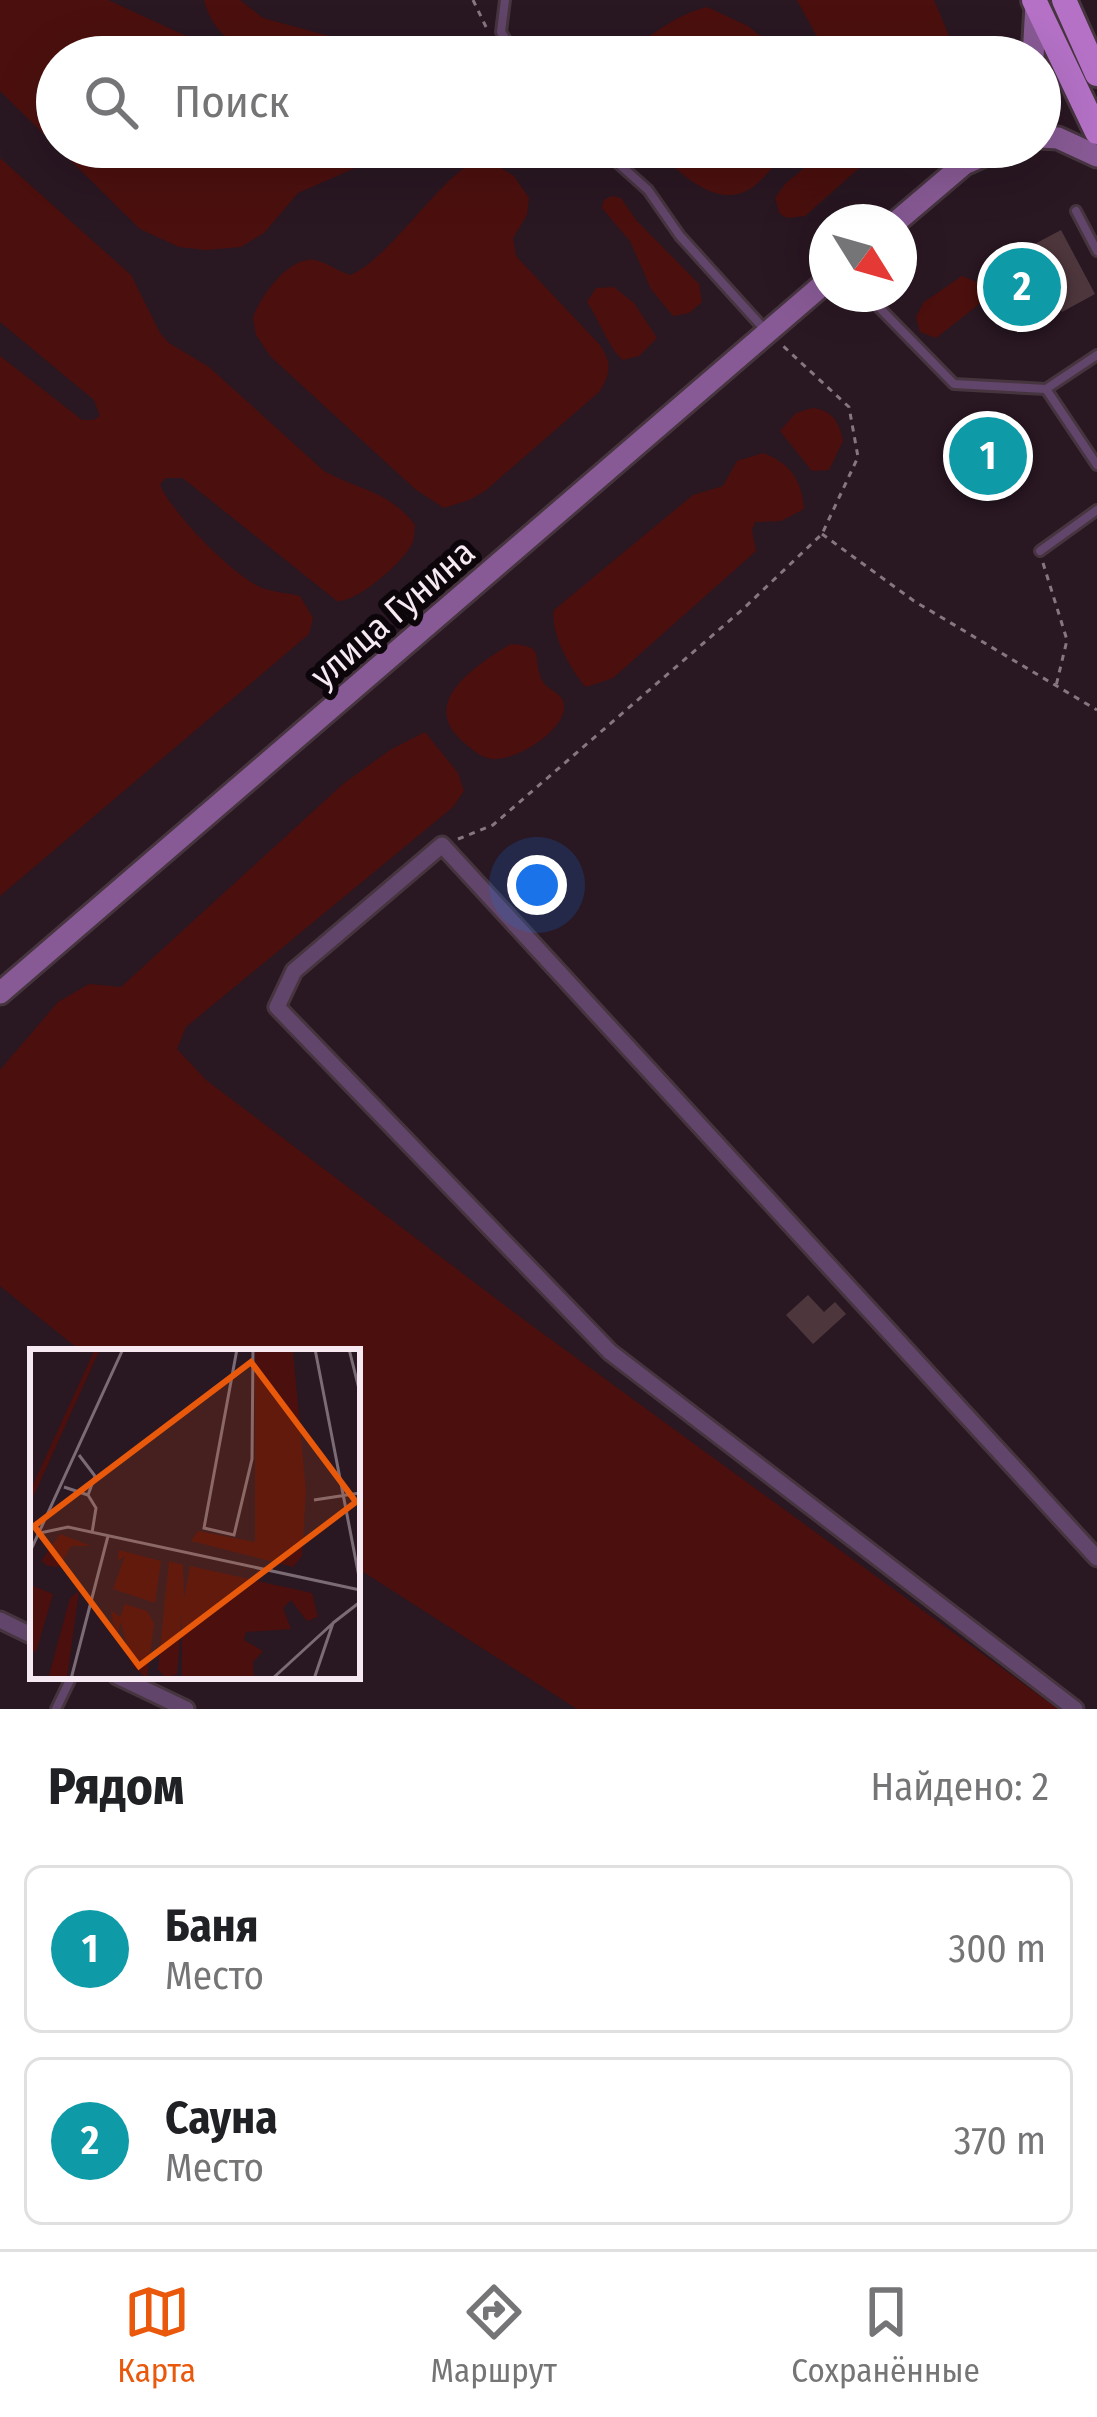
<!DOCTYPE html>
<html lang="ru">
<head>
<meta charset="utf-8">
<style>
	body { margin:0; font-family:"Fira Sans Condensed",sans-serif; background:#f2f2f2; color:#202124 }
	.compass { position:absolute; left:809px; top:204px; width:108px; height:108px; border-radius:50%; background:#fff; box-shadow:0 12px 48px #0002; rotate:127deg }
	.you { position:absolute; left:537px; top:885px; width:42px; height:42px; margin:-30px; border:9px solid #fff; border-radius:50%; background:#1a73e8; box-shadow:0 0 0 18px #1a73e833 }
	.badge { display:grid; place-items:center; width:78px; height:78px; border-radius:50%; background:#ea580c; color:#fff; font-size:39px; font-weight:700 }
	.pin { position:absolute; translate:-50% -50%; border:6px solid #fff; box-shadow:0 3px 12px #0006 }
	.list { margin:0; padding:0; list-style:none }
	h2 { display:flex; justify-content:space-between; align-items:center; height:156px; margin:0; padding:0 48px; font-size:51px }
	h2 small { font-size:39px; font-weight:400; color:#757577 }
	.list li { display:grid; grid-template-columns:78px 1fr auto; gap:36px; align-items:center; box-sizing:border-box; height:168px; margin:0 24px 24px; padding:0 24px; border:3px solid #e0e0e0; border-radius:18px }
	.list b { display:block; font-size:45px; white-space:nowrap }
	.list p { margin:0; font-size:39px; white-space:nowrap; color:#757577 }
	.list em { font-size:39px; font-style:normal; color:#757577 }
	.icon { flex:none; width:66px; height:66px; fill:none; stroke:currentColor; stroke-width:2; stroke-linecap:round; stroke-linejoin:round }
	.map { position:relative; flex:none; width:1097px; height:1709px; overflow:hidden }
	.search { position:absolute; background:#fff; box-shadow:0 12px 48px #0002; left:36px; right:36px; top:36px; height:132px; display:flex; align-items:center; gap:30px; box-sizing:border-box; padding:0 42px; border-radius:66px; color:#757577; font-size:45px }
	.sheet { height:540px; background:#fff }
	nav { display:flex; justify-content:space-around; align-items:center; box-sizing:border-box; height:168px; border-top:3px solid #e0e0e0; background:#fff; font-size:33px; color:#757577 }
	nav a { display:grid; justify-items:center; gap:6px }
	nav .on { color:#ea580c }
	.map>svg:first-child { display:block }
</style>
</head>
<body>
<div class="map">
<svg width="1097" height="1709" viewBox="0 0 1097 1709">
	<rect width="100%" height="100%" fill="#291722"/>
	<!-- green -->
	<g fill="#4b100e">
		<path d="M0 0H108L232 57H57V147L0 91Z"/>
		<path d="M204 0H240L263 18 329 36 352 45 368 57C310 57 223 73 204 0Z"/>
		<path d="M797 0H934L958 57H828Z"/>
		<path d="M707 7 748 26 786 57H622C648 37 675 15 707 7Z"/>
		<path d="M57 147H368L364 164 298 193 264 233 241 247 206 250 179 247 140 229Z"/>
		<path d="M654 147H789C779 159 769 173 758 183 721 216 679 173 654 147Z"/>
		<path d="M830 147H883L805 216 788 218 780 214 775 198 785 184Z"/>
		<path d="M0 158 131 275 160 333 169 343 209 367 324 471C360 491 388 490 415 525 414 531 415 538 412 544 403 562 357 603 337 601L189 483 182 478H165L160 485C172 513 233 576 262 588 273 592 288 593 300 596L313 618 309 634 0 896V356L82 420H93L100 416 94 400 0 322Z"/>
		<path d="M485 158 514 176 529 198 527 215 513 238 516 256 600 345C612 363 611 374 599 392L485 491 469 500 444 508 415 489 271 357 256 335 253 318C260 297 288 257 314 260 327 262 338 272 351 275 397 253 446 165 485 158Z"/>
		<path d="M612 196 621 198 636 220 699 284 702 302 689 313 673 316 651 289 630 241 602 208 604 200Z"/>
		<path d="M962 276 982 284 986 292 983 301 936 338 920 332 916 317 924 302Z"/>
		<path d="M614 287 634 303 657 338 639 356 623 360C609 349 599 319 587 302L596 288Z"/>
		<path d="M812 408C833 410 839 423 843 441L829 470 812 471 780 431 796 413Z"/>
		<path d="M763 453C790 463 802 480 804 509L781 521 755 522 752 530 756 551 613 678 586 687C571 671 550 633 554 610L693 495 723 486 737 461Z"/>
		<path d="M511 644C547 647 531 654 542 680 548 692 565 692 564 708 563 732 515 761 493 759 480 758 471 748 461 740 419 701 478 664 511 644Z"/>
		<path d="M425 732 458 773 464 791 453 807 186 1027 177 1049 206 1080 527 1322 1058 1709H577L357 1568V1352H82L0 1286V1070L58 1002 89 984 121 987 343 784 390 750Z"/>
	</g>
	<!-- building -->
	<g fill="#4e373c">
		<path d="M1061 230 1095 294 1062 312 1051 291 1016 310 999 279 1035 260 1029 247Z"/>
		<path d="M808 1295 824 1312 835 1302 846 1314 813 1344 786 1315Z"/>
	</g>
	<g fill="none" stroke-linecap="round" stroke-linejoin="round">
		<!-- service casing -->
		<g stroke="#46343f" stroke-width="14">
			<g id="service">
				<path d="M505 0 501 32 517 57"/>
				<path d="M600 147 648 190 680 236 766 331"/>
				<path d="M1076 211 1097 251"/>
				<path d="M866 294 954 384 1046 389"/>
				<path d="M1097 355 1046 389 1097 465"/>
				<path d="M1040 551 1097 510"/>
				<path d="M56 1709 72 1676"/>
			</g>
		</g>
		<!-- minor casing -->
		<g stroke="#46343f" stroke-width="21">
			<g id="minor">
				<path d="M0 1620 33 1636"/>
				<path d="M117 1676 186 1709"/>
				<path d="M1075 1709 610 1352 277 1007 294 971 442 845 1097 1558"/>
			</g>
		</g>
		<!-- secondary casing -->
		<g stroke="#46343f" stroke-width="27">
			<g id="secondary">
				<path d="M1033 57 1036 5"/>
				<path d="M1040 137 1058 138 1097 156"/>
				<path d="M969 162 1002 147"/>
				<path d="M896 222 963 165 978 147"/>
				<path d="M0 993 827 281"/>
			</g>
		</g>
		<!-- trunk casing -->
		<g stroke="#46343f" stroke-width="30">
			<g id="trunk">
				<path d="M1034 0 1097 132"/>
				<path d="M1064 0 1097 74"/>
			</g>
		</g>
		<!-- path -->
		<g stroke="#867680" stroke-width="3" stroke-dasharray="6 6" stroke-linecap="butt">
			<path d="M473 0 488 31"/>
			<path d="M822 534 914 601 1097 710"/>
			<path d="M1043 563 1067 640 1056 686"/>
			<path d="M458 839 493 825 743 609 822 534 858 457 849 407 782 345"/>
		</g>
		<!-- service -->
		<use href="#service" stroke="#62456a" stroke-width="8"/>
		<!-- minor -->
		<use href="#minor" stroke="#62456a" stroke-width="15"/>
		<!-- secondary -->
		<use href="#secondary" stroke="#885a95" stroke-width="21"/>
		<!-- trunk -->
		<use href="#trunk" stroke="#b471c6" stroke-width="24"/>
	</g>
	<g text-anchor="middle" stroke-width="12" stroke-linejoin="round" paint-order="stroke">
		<!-- street labels -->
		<g font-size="36" fill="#f6e9f1" stroke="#0c060a">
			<text transform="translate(392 613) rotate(-41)" y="13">улица Гунина</text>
		</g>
	</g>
	<!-- overview -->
	<g transform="translate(30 1349)">
		<rect width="330" height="330" fill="#291722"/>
		<path d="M65 0H70L0 155V142ZM225 0 263 2 276 142 272 207 263 218 161 192 168 182 225 193ZM30 185 61 197H41L29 218 18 217 11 212ZM89 201 131 212 125 254 83 240 95 207 87 212ZM139 212 153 216 154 250 160 217 282 244 288 268 277 272 261 251 253 259 261 280 216 283 214 291 233 302 223 313 224 330H152V264L147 325 136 330 128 320ZM1 236 23 245 6 303 0 301ZM49 242 37 329 18 330 40 249ZM95 255 117 262 124 274 117 330 102 316 91 273 86 291 81 261 90 268Z" fill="#4b100e"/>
		<path fill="none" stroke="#7b6b75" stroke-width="3" d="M207 0 174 179 204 186 222 110 223 0M285 0 330 233M319 0 330 44M34 138 58 146 65 127 49 106M58 146 66 159 62 184M284 151 330 144M10 184 38 178 330 241M0 203 93 0M41 330 78 187M242 330 302 275M284 330 303 274 330 253"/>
		<path fill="#e8590c" fill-opacity="0.15" stroke="#e8590c" stroke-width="6" d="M221 13 326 153 109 317 4 177Z"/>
		<rect width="330" height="330" fill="none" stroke="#f6e9f1" stroke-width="6"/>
	</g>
</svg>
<svg class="compass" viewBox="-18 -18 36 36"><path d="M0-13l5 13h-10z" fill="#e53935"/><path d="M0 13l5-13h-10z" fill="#757577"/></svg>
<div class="you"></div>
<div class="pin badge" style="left:988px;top:456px;background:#0f9aa8">1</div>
<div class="pin badge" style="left:1022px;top:287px;background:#0f9aa8">2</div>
<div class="search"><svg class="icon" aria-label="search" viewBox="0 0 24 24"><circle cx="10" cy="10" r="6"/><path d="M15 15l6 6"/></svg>Поиск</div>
</div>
<section class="sheet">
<h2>Рядом<small>Найдено: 2</small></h2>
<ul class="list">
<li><span class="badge" style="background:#0f9aa8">1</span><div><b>Баня</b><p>Место</p></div><em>300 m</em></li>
<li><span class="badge" style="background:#0f9aa8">2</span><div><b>Сауна</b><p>Место</p></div><em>370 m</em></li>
</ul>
</section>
<nav>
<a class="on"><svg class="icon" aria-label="map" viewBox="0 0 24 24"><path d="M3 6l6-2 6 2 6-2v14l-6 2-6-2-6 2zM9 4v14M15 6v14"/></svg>Карта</a>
<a><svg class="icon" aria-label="directions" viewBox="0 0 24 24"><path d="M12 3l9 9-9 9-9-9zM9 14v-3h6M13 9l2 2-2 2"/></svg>Маршрут</a>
<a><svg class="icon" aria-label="saved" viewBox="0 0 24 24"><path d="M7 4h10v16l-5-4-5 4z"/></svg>Сохранённые</a>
</nav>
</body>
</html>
